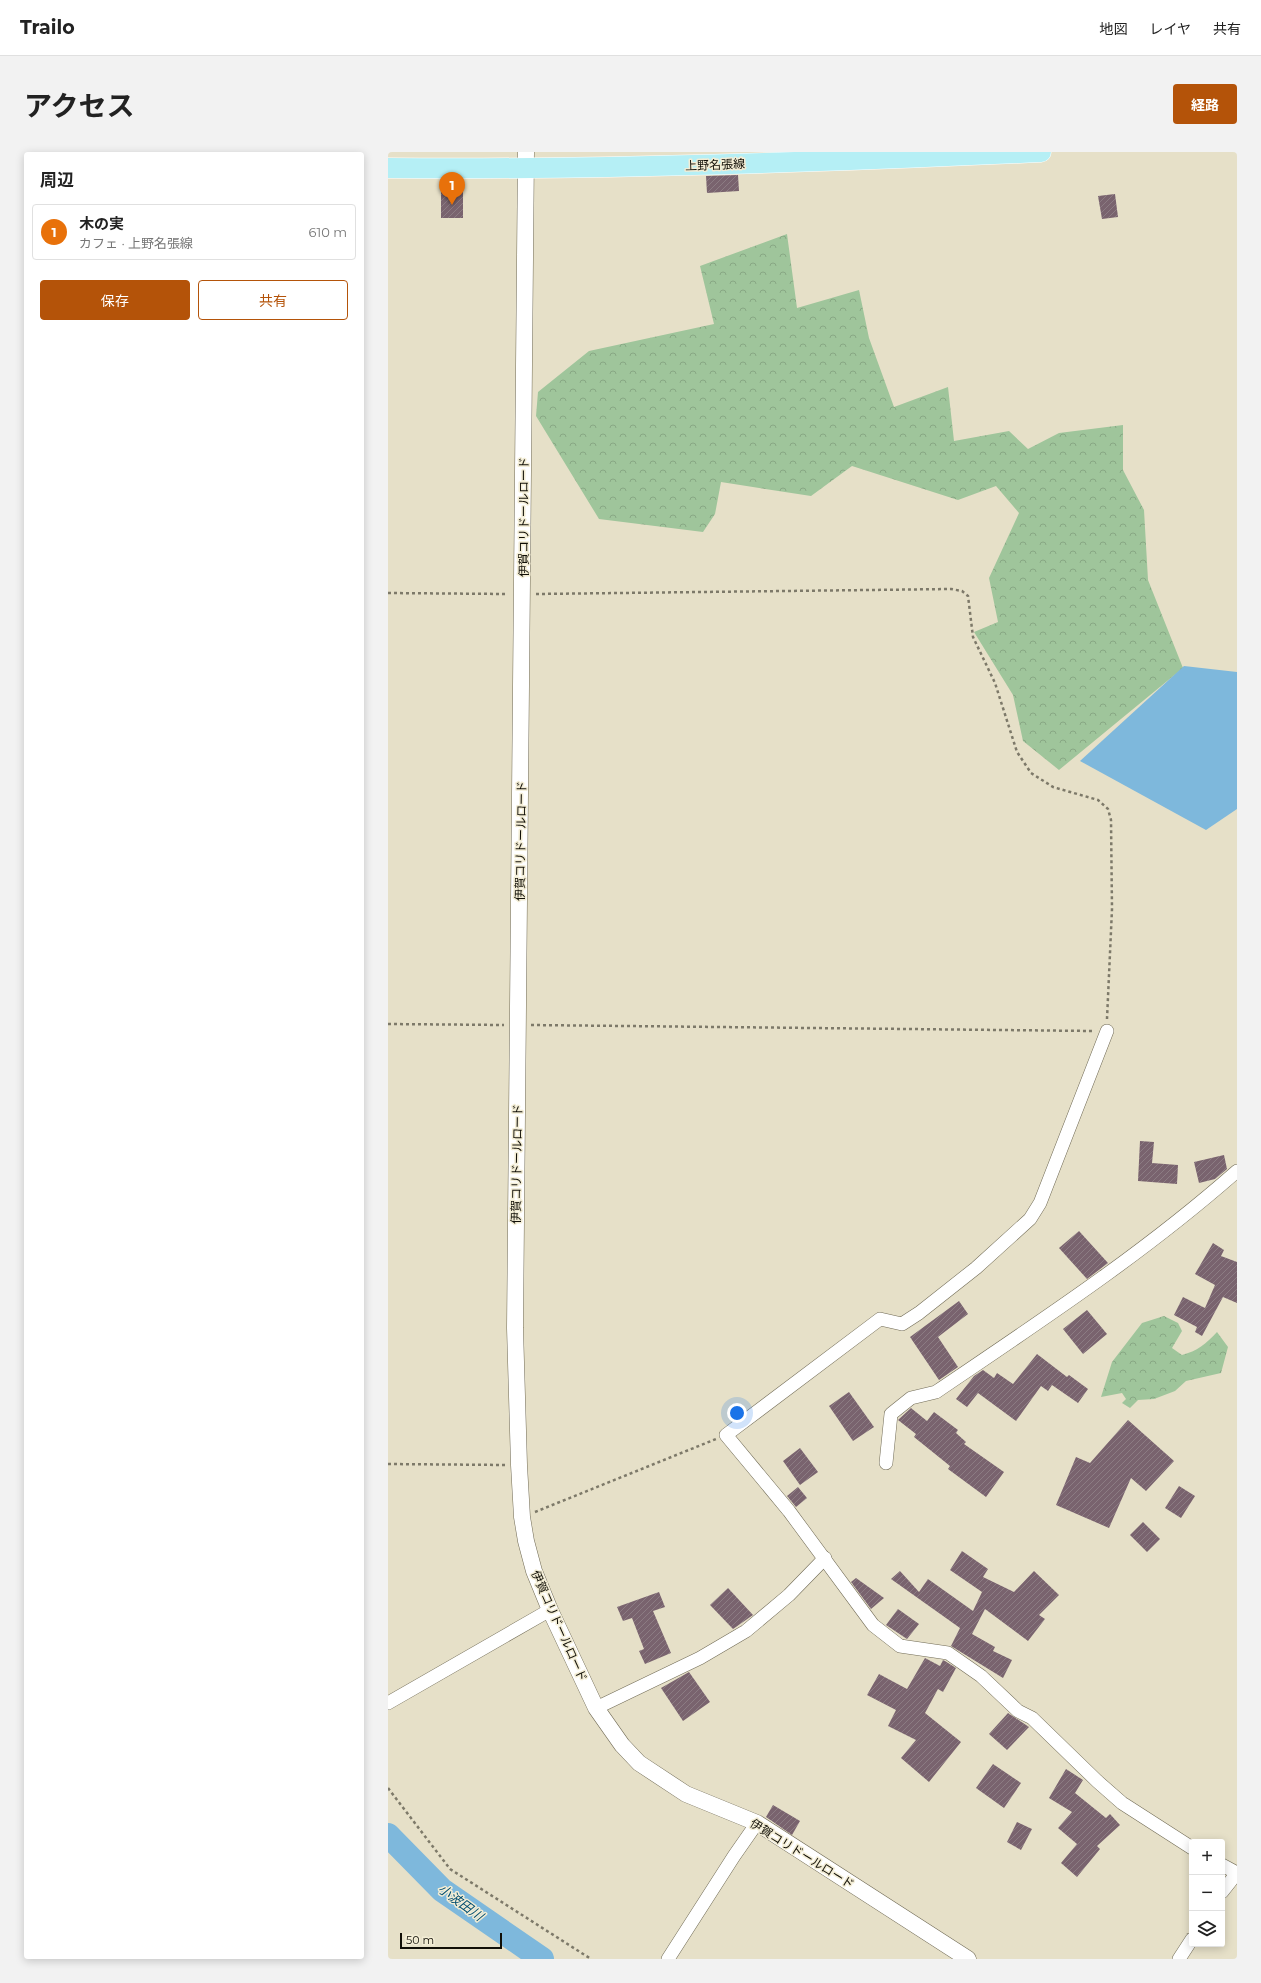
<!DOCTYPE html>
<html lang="ja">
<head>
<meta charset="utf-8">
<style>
	body { margin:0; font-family:Montserrat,"Noto Sans JP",sans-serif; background:#f2f2f2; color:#222 }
	.controls { position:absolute; right:12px; bottom:12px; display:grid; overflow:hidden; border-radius:4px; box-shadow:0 2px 10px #0003 }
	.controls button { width:36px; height:36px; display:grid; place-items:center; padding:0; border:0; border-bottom:1px solid #e0e0e0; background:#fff; color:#222; font:20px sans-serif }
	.scale { position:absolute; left:12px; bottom:10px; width:102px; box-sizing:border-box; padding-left:4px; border:2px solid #110f07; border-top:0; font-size:11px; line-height:14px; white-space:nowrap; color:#110f07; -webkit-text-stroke:3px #f3edd5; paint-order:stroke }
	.you { position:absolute; left:349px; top:1261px; width:14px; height:14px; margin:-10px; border:3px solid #fff; border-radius:50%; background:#1a73e8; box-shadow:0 0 0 6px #1a73e833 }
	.badge { display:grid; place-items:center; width:26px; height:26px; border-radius:50%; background:#b45309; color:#fff; font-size:13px; font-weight:700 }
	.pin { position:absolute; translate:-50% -33px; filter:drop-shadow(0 1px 2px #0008) }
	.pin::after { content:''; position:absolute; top:21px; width:14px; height:12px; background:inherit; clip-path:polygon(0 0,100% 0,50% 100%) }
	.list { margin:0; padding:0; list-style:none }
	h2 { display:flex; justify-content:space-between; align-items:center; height:52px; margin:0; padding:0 16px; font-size:17px }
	h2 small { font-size:13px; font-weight:400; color:#767676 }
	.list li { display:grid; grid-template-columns:26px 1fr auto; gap:12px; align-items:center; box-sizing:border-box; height:56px; margin:0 8px 8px; padding:0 8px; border:1px solid #e0e0e0; border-radius:4px }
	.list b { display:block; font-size:15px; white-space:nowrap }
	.list p { margin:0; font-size:13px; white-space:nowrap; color:#767676 }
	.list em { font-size:13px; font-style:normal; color:#767676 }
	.actions { display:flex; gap:8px; padding:12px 16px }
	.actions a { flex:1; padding:9px 0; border:1px solid #b45309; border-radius:4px; text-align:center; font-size:14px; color:#b45309 }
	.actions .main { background:#b45309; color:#fff }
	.icon { flex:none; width:22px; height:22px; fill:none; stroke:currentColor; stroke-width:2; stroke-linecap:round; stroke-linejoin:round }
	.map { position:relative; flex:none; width:849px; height:1807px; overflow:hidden; border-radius:4px }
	header { display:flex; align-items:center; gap:24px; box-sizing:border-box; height:56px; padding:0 20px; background:#fff; border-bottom:1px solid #e0e0e0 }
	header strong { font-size:19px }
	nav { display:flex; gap:22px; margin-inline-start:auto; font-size:14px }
	.intro { display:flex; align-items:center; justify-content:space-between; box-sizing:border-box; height:96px; padding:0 24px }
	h1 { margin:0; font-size:28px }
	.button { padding:10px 18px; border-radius:4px; background:#b45309; color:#fff; font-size:14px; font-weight:700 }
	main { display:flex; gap:24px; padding:0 24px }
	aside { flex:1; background:#fff; border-radius:4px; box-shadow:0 2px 10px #0003 }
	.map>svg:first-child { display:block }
</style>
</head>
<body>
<header>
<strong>Trailo</strong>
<nav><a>地図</a><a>レイヤ</a><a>共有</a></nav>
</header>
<div class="intro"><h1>アクセス</h1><a class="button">経路</a></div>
<main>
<aside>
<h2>周辺<small></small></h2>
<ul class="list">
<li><span class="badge" style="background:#e8710a">1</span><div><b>木の実</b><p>カフェ · 上野名張線</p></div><em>610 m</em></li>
</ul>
<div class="actions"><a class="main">保存</a><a>共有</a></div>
</aside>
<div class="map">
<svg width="849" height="1807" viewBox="0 0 849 1807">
	<defs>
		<pattern id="forest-crowns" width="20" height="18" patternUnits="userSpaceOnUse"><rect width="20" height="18" fill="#9fc59b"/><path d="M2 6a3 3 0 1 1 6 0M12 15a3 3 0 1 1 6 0" fill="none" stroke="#88a884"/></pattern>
		<pattern id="building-hatch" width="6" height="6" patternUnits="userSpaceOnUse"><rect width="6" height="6" fill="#79636e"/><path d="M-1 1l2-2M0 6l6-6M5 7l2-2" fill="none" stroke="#8c7c83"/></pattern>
	</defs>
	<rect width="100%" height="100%" fill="#e6e0c8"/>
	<!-- forest -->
	<g fill="url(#forest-crowns)">
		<path d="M399 82 409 156 471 138 481 186 506 255 560 235 566 289 621 279 640 297 671 281 735 273V318L756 358 760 428 795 516 671 618 635 589 625 543 586 480 610 470 601 426 631 361 608 334 570 348 464 314 423 344 333 330 327 362 315 380 211 367 148 264 150 240 201 199 326 172 312 114Z"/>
		<path d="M776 1164 790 1171 794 1179 784 1196 794 1203C809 1199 818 1192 829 1180L840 1195 833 1221 798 1229 787 1239 766 1247 750 1248 742 1256 734 1251 738 1247 734 1241 713 1245 724 1210 754 1171Z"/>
	</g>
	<!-- water -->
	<path fill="#7eb8dc" d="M796 514 849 520V657L818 678 692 609Z"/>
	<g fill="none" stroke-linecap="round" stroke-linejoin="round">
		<!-- river -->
		<path stroke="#7eb8dc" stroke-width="24" d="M0 1683 54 1738 154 1807"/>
	</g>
	<!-- building -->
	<g fill="url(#building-hatch)">
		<path d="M350 23 351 39 319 41 318 24Z"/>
		<rect x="53" y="40" width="22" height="26"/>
		<path d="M727 42 730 65 714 67 710 44Z"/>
		<path d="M752 989 766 990 764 1011 790 1013 789 1032 750 1029Z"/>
		<path d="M836 1003 839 1017 827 1027 811 1031 806 1010Z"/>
		<path d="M691 1079 720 1111 699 1127 671 1096Z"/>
		<path d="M825 1091 836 1098 833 1104 849 1110V1151L835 1145 814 1184 807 1180 809 1175 786 1163 795 1145 817 1156 827 1133 807 1122Z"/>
		<path d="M571 1149 580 1162 550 1185 570 1215 551 1228 522 1185Z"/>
		<path d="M699 1158 719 1182 695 1202 675 1177Z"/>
		<path d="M649 1202 679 1225 681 1223 700 1237 690 1251 664 1233 660 1239 653 1234 628 1269 590 1241 579 1255 568 1247 586 1224 595 1218 606 1226 609 1221 625 1232Z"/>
		<path d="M461 1240 486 1275 465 1289 441 1254Z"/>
		<path d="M523 1256 539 1269 546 1260 570 1278 568 1281 578 1290 576 1292 616 1320 598 1345 560 1317 562 1314 526 1285 528 1282 510 1268Z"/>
		<path d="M740 1268 786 1309 758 1339 743 1326 721 1376 668 1353 688 1305 702 1311Z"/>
		<path d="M412 1296 430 1320 412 1333 395 1309Z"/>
		<path d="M791 1334 807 1344 793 1366 777 1356Z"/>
		<path d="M410 1335 419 1346 408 1355 399 1344Z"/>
		<path d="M755 1370 772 1387 759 1400 742 1383Z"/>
		<path d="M574 1399 600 1417 595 1425 626 1440 646 1419 671 1443 651 1463 657 1467 640 1489 597 1457 584 1482 607 1495 605 1499 624 1508 615 1526 563 1494 572 1476 503 1427 512 1419 531 1440 540 1427 585 1459 594 1440 562 1418Z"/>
		<path d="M468 1426 496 1446 483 1457 463 1430Z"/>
		<path d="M340 1436 365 1463 345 1477 322 1453Z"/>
		<path d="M271 1440 277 1455 265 1459 283 1501 257 1512 251 1499 256 1497 244 1466 235 1469 229 1455Z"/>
		<path d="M510 1457 531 1472 519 1487 498 1473Z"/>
		<path d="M537 1506 552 1514 555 1508 557 1509 568 1516 555 1540 550 1537 537 1561 573 1590 541 1630 513 1606 528 1588 500 1574 508 1558 479 1543 491 1522 519 1537Z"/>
		<path d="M301 1520 322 1550 295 1569 273 1536Z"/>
		<path d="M620 1561 641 1575 619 1598 601 1582Z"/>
		<path d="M605 1612 633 1631 616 1656 588 1636Z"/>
		<path d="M678 1617 695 1628 687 1641 718 1666 722 1662 732 1673 709 1694 712 1697 689 1725 673 1711 689 1692 670 1676 684 1660 661 1646Z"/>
		<path d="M385 1653 412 1669 404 1683 378 1665Z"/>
		<path d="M629 1670 644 1677 633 1698 619 1690Z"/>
	</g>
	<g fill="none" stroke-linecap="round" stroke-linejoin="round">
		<!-- minor casing -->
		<g stroke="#716b56" stroke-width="14">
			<g id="minor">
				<path d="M719 879 652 1051 642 1067 588 1116 531 1161 514 1172 492 1167 338 1283 401 1359 485 1473 512 1494 560 1501 593 1524 630 1559 644 1566 709 1629 734 1651 804 1696"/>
				<path d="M498 1311 503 1262 523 1246 548 1240C651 1170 755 1102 849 1019"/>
				<path d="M0 1551 162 1458"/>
				<path d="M208 1556 312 1506 358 1479 401 1443 437 1406"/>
				<path d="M834 1713 849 1721"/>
				<path d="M834 1740 849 1721"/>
				<path d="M280 1807 346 1704 369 1671"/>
				<path d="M791 1807 804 1787"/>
			</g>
		</g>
		<!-- tertiary casing -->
		<g stroke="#716b56" stroke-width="17">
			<path id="tertiary" d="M138 0 127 1176 131 1313 134 1365 138 1389 146 1419 162 1458 208 1556 234 1593 251 1611 298 1642 369 1671 580 1807"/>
		</g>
		<!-- primary casing -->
		<g stroke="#fff" stroke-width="21">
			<path id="primary" d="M0 16C218 18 435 10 653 0"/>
		</g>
		<!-- path -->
		<g stroke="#7d7969" stroke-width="2.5" stroke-dasharray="3 3" stroke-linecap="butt">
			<path d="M0 441 119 442"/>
			<path d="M148 442 563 437 574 439 580 444 585 485 607 531 629 600 643 621 665 635 710 648 720 657 723 668 724 757 719 867"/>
			<path d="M0 872 116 873"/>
			<path d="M143 873 706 879"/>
			<path d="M0 1312 117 1313"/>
			<path d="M147 1360 328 1287"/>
			<path d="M0 1636 62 1717 203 1807"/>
		</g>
		<!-- minor -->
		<use href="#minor" stroke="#fff" stroke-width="13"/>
		<!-- tertiary -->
		<use href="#tertiary" stroke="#fff" stroke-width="16"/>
		<!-- primary -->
		<use href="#primary" stroke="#b5eff5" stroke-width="20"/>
	</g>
	<g text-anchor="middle" stroke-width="3" stroke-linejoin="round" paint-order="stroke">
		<!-- street labels -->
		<g font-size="12" fill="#110f07" stroke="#f3edd5">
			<text transform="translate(327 13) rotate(-2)" y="4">上野名張線</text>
			<text transform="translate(136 365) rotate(-90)" y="4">伊賀コリドールロード</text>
			<text transform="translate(133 689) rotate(-89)" y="4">伊賀コリドールロード</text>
			<text transform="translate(129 1012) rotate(-89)" y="4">伊賀コリドールロード</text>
			<text transform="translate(171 1474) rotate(66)" y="4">伊賀コリドールロード</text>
			<text transform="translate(414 1702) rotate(32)" y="4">伊賀コリドールロード</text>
		</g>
		<!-- water labels -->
		<g font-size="13" font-style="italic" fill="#004d70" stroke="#f3edd5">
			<text transform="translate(73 1750) rotate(36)" y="5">小波田川</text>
		</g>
	</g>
</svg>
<div class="controls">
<button>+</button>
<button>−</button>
<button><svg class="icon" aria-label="layers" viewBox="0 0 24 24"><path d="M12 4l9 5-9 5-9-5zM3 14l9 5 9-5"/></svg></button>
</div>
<div class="scale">50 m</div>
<div class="you"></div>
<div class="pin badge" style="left:64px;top:53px;background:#e8710a">1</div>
</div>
</main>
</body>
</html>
